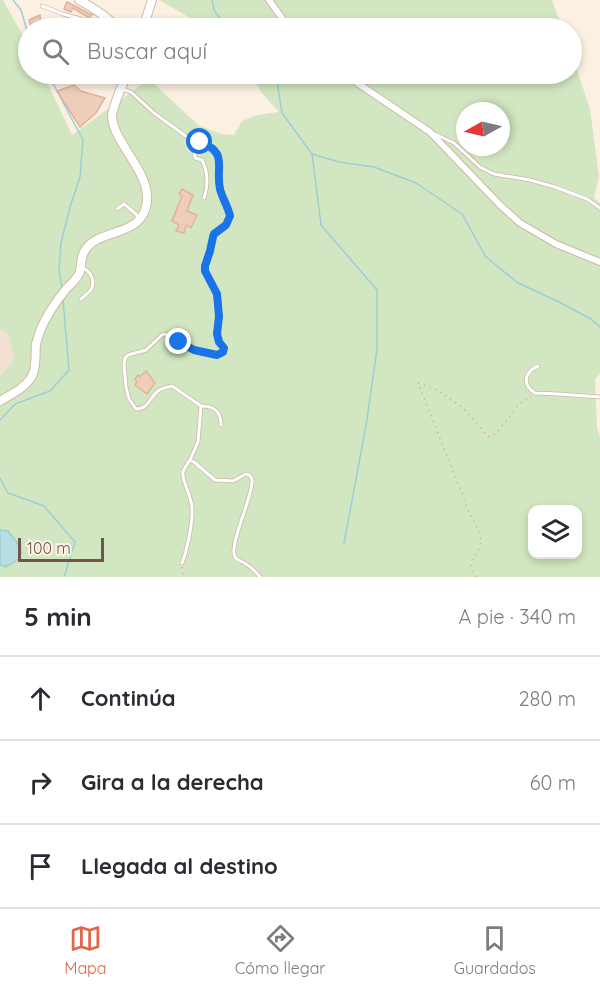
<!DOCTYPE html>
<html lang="es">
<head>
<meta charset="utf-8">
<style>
	body { margin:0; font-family:Quicksand,sans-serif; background:#f7f7f7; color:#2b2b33 }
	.controls { position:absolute; right:18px; bottom:18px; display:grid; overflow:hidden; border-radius:12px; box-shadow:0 3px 9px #0003 }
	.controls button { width:54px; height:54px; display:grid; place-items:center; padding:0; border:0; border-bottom:2px solid #e1e1e2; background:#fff; color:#2b2b33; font:30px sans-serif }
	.compass { position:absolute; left:456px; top:102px; width:54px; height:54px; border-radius:50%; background:#fff; box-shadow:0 3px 9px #0003; rotate:262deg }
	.scale { position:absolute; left:18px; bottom:15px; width:86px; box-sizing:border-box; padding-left:6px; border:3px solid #715649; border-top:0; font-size:16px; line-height:21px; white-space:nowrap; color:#715649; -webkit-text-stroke:4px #fef4e7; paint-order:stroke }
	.stop { position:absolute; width:18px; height:18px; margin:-14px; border:4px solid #1a73e8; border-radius:50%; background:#fff }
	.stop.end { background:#1a73e8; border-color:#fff; box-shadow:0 2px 6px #0008 }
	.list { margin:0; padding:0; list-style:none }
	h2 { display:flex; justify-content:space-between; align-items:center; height:78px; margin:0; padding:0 24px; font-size:26px }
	h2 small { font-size:20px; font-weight:400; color:#7c7c81 }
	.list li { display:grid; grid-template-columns:39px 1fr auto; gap:18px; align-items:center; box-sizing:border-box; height:84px; padding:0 24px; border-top:2px solid #e1e1e2 }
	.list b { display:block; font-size:22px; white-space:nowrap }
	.list em { font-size:20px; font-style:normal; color:#7c7c81 }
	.icon { flex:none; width:33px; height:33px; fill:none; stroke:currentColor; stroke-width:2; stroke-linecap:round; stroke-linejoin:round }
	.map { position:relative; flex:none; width:600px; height:577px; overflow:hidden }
	.search { position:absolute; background:#fff; box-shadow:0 3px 9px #0003; left:18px; right:18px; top:18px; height:66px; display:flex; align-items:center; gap:15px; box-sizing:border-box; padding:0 21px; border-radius:33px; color:#7c7c81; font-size:22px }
	.sheet { height:330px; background:#fff }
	nav { display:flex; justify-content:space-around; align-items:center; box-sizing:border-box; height:84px; border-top:2px solid #e1e1e2; background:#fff; font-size:16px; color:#7c7c81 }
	nav a { display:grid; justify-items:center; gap:3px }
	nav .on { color:#e1664a }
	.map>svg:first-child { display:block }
</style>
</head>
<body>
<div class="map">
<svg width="600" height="577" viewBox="0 0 600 577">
	<rect width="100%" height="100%" fill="#fbf0e1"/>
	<!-- residential -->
	<path fill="#f2e1d0" d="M0 329 8 334 15 359 0 375Z"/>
	<!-- green -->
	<g fill="#d2e7c1" fill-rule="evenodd">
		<path d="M0 0H3L28 45V74H43L72 135 149 79 198 125 221 134 234 135 242 121 257 115 279 112 261 92 251 74H572V55L590 109 599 177 594 198 600 203V373L595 380 597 429 600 436V577H0V375L15 359 8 334 0 329ZM465 111H501V147H465ZM532 509H578V554H532Z"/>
		<path d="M159 0H552L562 28H208Z"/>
	</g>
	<!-- water -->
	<path fill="#b7dfe3" stroke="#9dced5" stroke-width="1.5" d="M0 530 8 531C13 538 26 549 19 558 16 562 9 564 6 567L0 565Z"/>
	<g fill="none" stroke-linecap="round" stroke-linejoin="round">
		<!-- stream -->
		<g stroke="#9dced5" stroke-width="1.5">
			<path d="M13 0 21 10 28 34"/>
			<path d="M212 0 214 10 227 28"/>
			<path d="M48 74 83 140 80 177 70 207 61 243 59 270 62 289"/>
			<path d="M268 74 277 81 282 113 312 154 339 162 374 167 416 183 462 214 486 257 518 283 559 302 591 319 600 327"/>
			<path d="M312 154 321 225 377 290V349L366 426 344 543"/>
			<path d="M0 420 15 404 50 391 69 370 63 300"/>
			<path d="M0 478 8 493 44 506 75 542 64 577"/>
		</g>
	</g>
	<!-- building -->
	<g fill="#efcdba" stroke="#e1b39b" stroke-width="1.5">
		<path d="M67 2 92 15 89 18 73 8 71 12 64 9Z"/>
		<path d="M40 15 41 28H32L29 20Z"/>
		<path d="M74 85 81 91 105 98 96 113 80 127 57 91Z"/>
		<path d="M182 189 193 195 187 211 197 215 191 228 186 225 184 233 176 231 179 225 172 221 182 196 179 194Z"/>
		<path d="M146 371 155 383 147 394 135 385 137 382 135 379 138 375 140 377Z"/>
	</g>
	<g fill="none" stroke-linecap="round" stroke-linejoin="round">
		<!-- lane casing -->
		<g stroke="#cbb7a8" stroke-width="4.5">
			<g id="lane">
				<path d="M42 6 63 14 81 19 93 27 99 26 107 19"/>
				<path d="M97 79H109L120 74"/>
				<path d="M122 89 131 92 154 113 194 142 204 144 216 151 220 162 219 176 220 189 230 216 226 225 214 234 213 237 210 251 205 266V271L217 293 219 316 217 334 219 342 224 348 223 352 217 355 190 349 168 335 163 334 146 350 128 355 125 358 124 365 126 387 129 399 136 409C149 409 149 398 158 391 162 388 168 387 172 386L201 406C215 406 221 412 221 425"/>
				<path d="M435 134 454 143 480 167 494 174 530 180 555 187 587 199 600 208"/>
				<path d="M194 142 195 158 202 160C208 172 208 186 204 198"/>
				<path d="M117 209 124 204 136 214 138 218"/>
				<path d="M81 299C84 296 87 294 90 291 96 283 92 271 82 268"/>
				<path d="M538 366C524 372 522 385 535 393L558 394 600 397"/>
				<path d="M201 406 198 442 190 460 194 462 215 480 233 481 246 474C249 475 251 475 252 480 254 494 228 546 235 557 237 561 242 561 246 564 251 567 256 572 260 577"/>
				<path d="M182 563C187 551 193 521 192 508 192 497 181 479 183 472 184 468 188 463 190 460"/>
			</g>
		</g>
		<!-- street casing -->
		<g stroke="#cbb7a8" stroke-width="8">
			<g id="street">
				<path d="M269 0 289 28"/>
				<path d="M344 74 430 132 501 206 520 223 556 244 600 262"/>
			</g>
		</g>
		<!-- secondary casing -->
		<g stroke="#d0b9a9" stroke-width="10">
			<g id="secondary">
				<path d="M79 0C94 8 106 16 118 28"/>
				<path d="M143 28 152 0"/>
				<path d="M0 401C12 394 25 388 32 376 37 366 35 354 36 344 37 340 39 335 40 331 46 316 57 300 67 288 71 284 76 280 79 274 82 267 80 259 84 252 96 227 145 239 147 200 149 171 114 143 112 117 112 107 123 84 127 74"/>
			</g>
		</g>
		<!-- path -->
		<g stroke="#d4b09d" stroke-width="1.5" stroke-dasharray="1.5 4.5" stroke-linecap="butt">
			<path d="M182 567 184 577"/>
			<path d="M476 577 472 571 471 562C486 541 482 535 470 514 467 509 465 502 463 496L418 383 437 390 462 407 489 437 497 433 519 404 531 396"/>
		</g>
		<!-- lane -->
		<use href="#lane" stroke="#fff" stroke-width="3"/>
		<!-- street -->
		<use href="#street" stroke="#fff" stroke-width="6"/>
		<!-- secondary -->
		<use href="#secondary" stroke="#fff" stroke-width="8"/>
	</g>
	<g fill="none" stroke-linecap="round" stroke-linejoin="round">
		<!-- route -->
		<path stroke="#1a73e8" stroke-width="8" d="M179 342 194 350 217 355 223 352 224 348 219 342 217 334 219 316 217 294 205 271V266L210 251 213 237 214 234 226 225 230 216C228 206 222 198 220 189 215 166 229 153 200 142"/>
	</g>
</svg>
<div class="controls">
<button><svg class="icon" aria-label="layers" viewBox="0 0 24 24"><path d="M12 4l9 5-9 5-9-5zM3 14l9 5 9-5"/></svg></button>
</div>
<svg class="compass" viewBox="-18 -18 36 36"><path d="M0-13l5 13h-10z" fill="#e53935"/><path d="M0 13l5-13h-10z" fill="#7c7c81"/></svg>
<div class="scale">100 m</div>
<div class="stop" style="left:200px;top:142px"></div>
<div class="stop end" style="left:179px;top:342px"></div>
<div class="search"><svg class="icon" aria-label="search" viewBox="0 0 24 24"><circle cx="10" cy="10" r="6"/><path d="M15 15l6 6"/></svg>Buscar aquí</div>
</div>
<section class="sheet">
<h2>5 min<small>A pie · 340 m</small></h2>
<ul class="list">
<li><svg class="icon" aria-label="ahead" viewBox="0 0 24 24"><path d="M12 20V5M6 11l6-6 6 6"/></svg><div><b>Continúa</b></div><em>280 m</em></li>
<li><svg class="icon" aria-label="right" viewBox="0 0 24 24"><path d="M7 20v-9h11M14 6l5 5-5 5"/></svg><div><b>Gira a la derecha</b></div><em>60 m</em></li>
<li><svg class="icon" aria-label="arrive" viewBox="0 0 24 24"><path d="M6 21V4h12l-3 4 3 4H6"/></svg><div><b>Llegada al destino</b></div></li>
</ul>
</section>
<nav>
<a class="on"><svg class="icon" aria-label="map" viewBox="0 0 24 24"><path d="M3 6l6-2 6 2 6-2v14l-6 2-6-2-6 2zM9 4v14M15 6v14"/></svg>Mapa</a>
<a><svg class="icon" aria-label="directions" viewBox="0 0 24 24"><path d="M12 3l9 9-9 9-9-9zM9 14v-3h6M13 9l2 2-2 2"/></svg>Cómo llegar</a>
<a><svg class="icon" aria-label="saved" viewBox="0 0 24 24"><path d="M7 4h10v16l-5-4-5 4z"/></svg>Guardados</a>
</nav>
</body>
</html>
